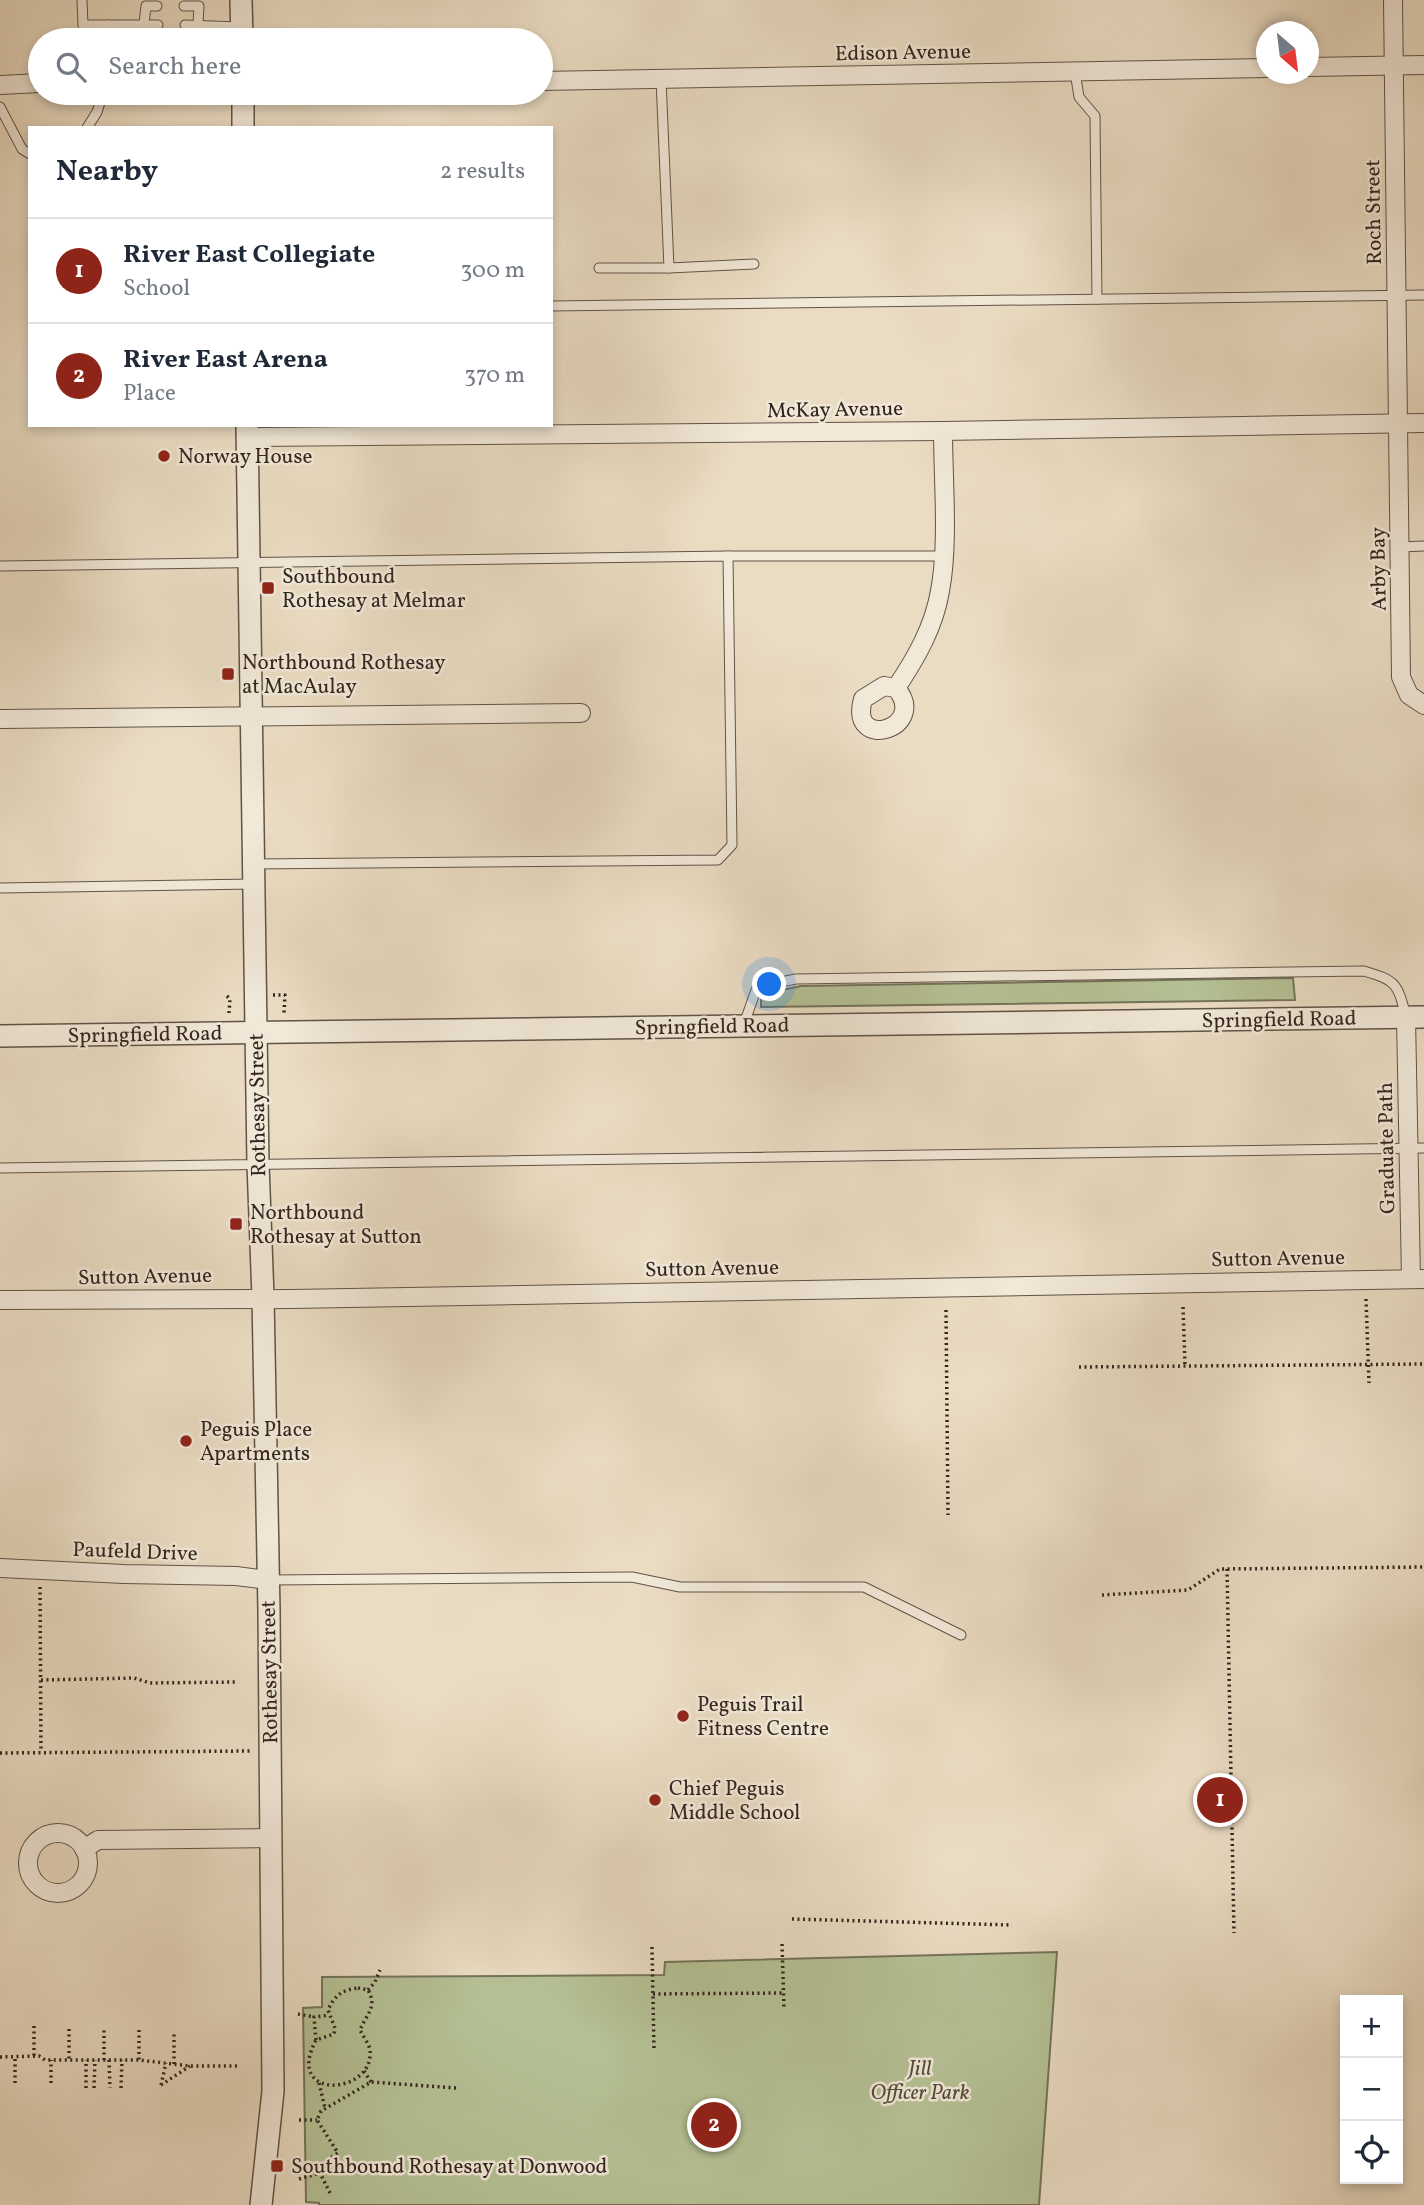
<!DOCTYPE html>
<html lang="en">
<head>
<meta charset="utf-8">
<style>
	body { margin:0; font-family:Vollkorn,serif; background:#f2f2f3; color:#1f2937 }
	.controls { position:absolute; right:21px; bottom:21px; display:grid; overflow:hidden; border-radius:0px; box-shadow:0 4px 10px #0003 }
	.controls button { width:63px; height:63px; display:grid; place-items:center; padding:0; border:0; border-bottom:2px solid #e0e1e3; background:#fff; color:#1f2937; font:35px sans-serif }
	.compass { position:absolute; left:1256px; top:21px; width:63px; height:63px; border-radius:50%; background:#fff; box-shadow:0 4px 10px #0003; rotate:152deg }
	.you { position:absolute; left:770px; top:985px; width:24px; height:24px; margin:-18px; border:5px solid #fff; border-radius:50%; background:#1a73e8; box-shadow:0 0 0 10px #1a73e833 }
	.badge { display:grid; place-items:center; width:46px; height:46px; border-radius:50%; background:#8f2418; color:#fff; font-size:23px; font-weight:700 }
	.pin { position:absolute; translate:-50% -50%; border:4px solid #fff; box-shadow:0 2px 7px #0006 }
	.list { margin:0; padding:0; list-style:none }
	h2 { display:flex; justify-content:space-between; align-items:center; height:91px; margin:0; padding:0 28px; font-size:30px }
	h2 small { font-size:23px; font-weight:400; color:#747a83 }
	.list li { display:grid; grid-template-columns:46px 1fr auto; gap:21px; align-items:center; box-sizing:border-box; height:105px; padding:0 28px; border-top:2px solid #e0e1e3 }
	.list b { display:block; font-size:26px; white-space:nowrap }
	.list p { margin:0; font-size:23px; white-space:nowrap; color:#747a83 }
	.list em { font-size:23px; font-style:normal; color:#747a83 }
	.icon { flex:none; width:38px; height:38px; fill:none; stroke:currentColor; stroke-width:2; stroke-linecap:round; stroke-linejoin:round }
	.map { position:relative; flex:none; width:1424px; height:2205px; overflow:hidden }
	.search { position:absolute; background:#fff; box-shadow:0 4px 10px #0003; left:28px; top:28px; width:525px; height:77px; display:flex; align-items:center; gap:18px; box-sizing:border-box; padding:0 24px; border-radius:38px; color:#747a83; font-size:26px }
	.panel { position:absolute; background:#fff; box-shadow:0 4px 10px #0003; left:28px; top:126px; width:525px; height:301px; border-radius:0px }
	.map>svg:first-child { display:block }
</style>
</head>
<body>
<div class="map">
<svg width="1424" height="2205" viewBox="0 0 1424 2205">
	<rect width="100%" height="100%" fill="#eadcc3"/>
	<filter id="stains"><feTurbulence type="fractalNoise" baseFrequency=".00286" numOctaves="4"/><feColorMatrix values="0 0 0 0 .2 0 0 0 0 .09 0 0 0 0 .02 0 0 0 .5 -.17"/></filter>
	<radialGradient id="worn" r=".72"><stop offset=".6" stop-color="#630" stop-opacity="0"/><stop offset="1" stop-color="#630" stop-opacity=".3"/></radialGradient>
	<!-- green -->
	<g fill="#b5c195" stroke="#74735a" stroke-width="2">
		<path d="M1293 978 1295 1000 761 1007V998L782 990 801 986Z"/>
		<path d="M1057 1952 1039 2205H319V2203L306 2202 303 2008 322 2007V1977L664 1975 665 1962Z"/>
	</g>
	<g fill="none" stroke-linecap="round" stroke-linejoin="round">
		<!-- service casing -->
		<g stroke="#615347" stroke-width="11">
			<g id="service">
				<path d="M82 0 83 25H108"/>
				<path d="M184 6H199L197 40"/>
				<path d="M185 25 241 27"/>
				<path d="M108 40V25H158"/>
				<path d="M149 40 144 24 146 6H157"/>
				<path d="M1075 72 1079 97 1095 116 1097 299"/>
				<path d="M661 79 669 268 754 264"/>
				<path d="M0 107 22 149 30 154"/>
				<path d="M87 128 97 112 103 93"/>
				<path d="M599 268H669"/>
				<path d="M551 306 1424 295"/>
				<path d="M1400 547 1424 546"/>
				<path d="M728 556H944"/>
				<path d="M0 566 728 556 732 845 718 860 254 864"/>
				<path d="M0 888 254 884"/>
				<path d="M744 1024 756 990 765 985 796 979 1364 971C1397 981 1397 983 1406 1016"/>
				<path d="M0 1168 1424 1148"/>
				<path d="M270 1580 632 1577 680 1587H864L961 1635"/>
			</g>
		</g>
		<!-- minor casing -->
		<g stroke="#615347" stroke-width="20">
			<g id="minor">
				<path d="M1393 0 1401 677 1409 695 1424 705"/>
				<path d="M1308 67 1424 65"/>
				<path d="M541 81 1266 68"/>
				<path d="M0 85 40 83"/>
				<path d="M247 437 943 431 1424 423"/>
				<path d="M896 688 884 686 863 699C848 753 930 728 896 688 916 658 934 627 940 591 949 544 943 480 943 431"/>
				<path d="M0 719 581 713"/>
				<path d="M1406 1017 1411 1279"/>
				<path d="M0 1300 291 1299 1424 1279"/>
				<path d="M0 1568 124 1574 236 1576 268 1580"/>
				<circle cx="58" cy="1863" r="30"/>
				<path d="M84 1849 98 1840 270 1838"/>
			</g>
		</g>
		<!-- tertiary casing -->
		<g stroke="#615347" stroke-width="24">
			<g id="tertiary">
				<path d="M241 0 242 40"/>
				<path d="M243 93V128"/>
				<path d="M247 425 258 1164 263 1297 269 1611 273 2091 261 2205"/>
				<path d="M0 1036 1424 1017"/>
			</g>
		</g>
		<!-- path -->
		<g stroke="#33251e" stroke-width="3.5" stroke-dasharray="2 3.5" stroke-linecap="butt">
			<path d="M273 995H285L284 1013"/>
			<path d="M227 996 230 999 229 1013"/>
			<path d="M1366 1299 1369 1383"/>
			<path d="M1183 1307 1185 1365"/>
			<path d="M946 1310 948 1515"/>
			<path d="M1079 1367 1424 1364"/>
			<path d="M1227 1569 1234 1933"/>
			<path d="M40 1587 41 1752"/>
			<path d="M1102 1595 1188 1590 1220 1569 1424 1567"/>
			<path d="M41 1680 134 1678 150 1683 238 1682"/>
			<path d="M0 1753 250 1751"/>
			<path d="M792 1919 1012 1925"/>
			<path d="M782 1944 784 2008"/>
			<path d="M652 1947 654 2050"/>
			<path d="M358 1988 368 1990C378 2008 366 2014 360 2030 363 2036 369 2044 370 2050 375 2095 283 2102 316 2040L334 2034 335 2028 328 2010C335 1995 342 1990 358 1988Z"/>
			<path d="M368 1990 375 1982 380 1970"/>
			<path d="M653 1994 783 1993"/>
			<path d="M298 2014 314 2017"/>
			<path d="M34 2026V2056"/>
			<path d="M69 2029V2060"/>
			<path d="M139 2030V2060"/>
			<path d="M316 2040 314 2017 329 2015"/>
			<path d="M0 2057 39 2056 45 2060H139L190 2066H238"/>
			<path d="M104 2060V2030"/>
			<path d="M109 2060 110 2088"/>
			<path d="M174 2064V2032"/>
			<path d="M364 2071 371 2082"/>
			<path d="M15 2083V2057"/>
			<path d="M51 2083V2060"/>
			<path d="M319 2083 325 2108"/>
			<path d="M161 2085 190 2066"/>
			<path d="M161 2085 166 2063"/>
			<path d="M86 2088V2060"/>
			<path d="M94 2088 95 2060"/>
			<path d="M121 2088 122 2060"/>
			<path d="M299 2120H317"/>
			<path d="M299 2179 320 2173"/>
			<path d="M330 2193 320 2173V2165L338 2153 317 2120 321 2111 371 2082 456 2088"/>
		</g>
		<!-- service -->
		<use href="#service" stroke="#f1e8d8" stroke-width="9"/>
		<!-- minor -->
		<use href="#minor" stroke="#f1e8d8" stroke-width="18"/>
		<!-- tertiary -->
		<use href="#tertiary" stroke="#f1e8d8" stroke-width="21"/>
	</g>
	<!-- markers -->
	<g fill="#8f2418" stroke="#f1e8d8" stroke-width="2.5">
		<circle cx="164" cy="456" r="7"/>
		<rect x="261" y="581" width="14" height="14" rx="3.5"/>
		<rect x="221" y="667" width="14" height="14" rx="3.5"/>
		<rect x="229" y="1217" width="14" height="14" rx="3.5"/>
		<circle cx="186" cy="1441" r="7"/>
		<circle cx="683" cy="1716" r="7"/>
		<circle cx="655" cy="1800" r="7"/>
		<rect x="270" y="2159" width="14" height="14" rx="3.5"/>
	</g>
	<g text-anchor="middle" stroke-width="5" stroke-linejoin="round" paint-order="stroke">
		<!-- street labels -->
		<g font-size="21" fill="#33251e" stroke="#f1e8d8">
			<text transform="translate(903 52) rotate(-1)" y="7">Edison Avenue</text>
			<text transform="translate(1373 212) rotate(-91)" y="7">Roch Street</text>
			<text transform="translate(835 409) rotate(-1)" y="7">McKay Avenue</text>
			<text transform="translate(1378 569) rotate(-91)" y="7">Arby Bay</text>
			<text transform="translate(1279 1019) rotate(-1)" y="7">Springfield Road</text>
			<text transform="translate(712 1026) rotate(-1)" y="7">Springfield Road</text>
			<text transform="translate(145 1034) rotate(-1)" y="7">Springfield Road</text>
			<text transform="translate(257 1105) rotate(-91)" y="7">Rothesay Street</text>
			<text transform="translate(1386 1148) rotate(-91)" y="7">Graduate Path</text>
			<text transform="translate(1278 1258) rotate(-1)" y="7">Sutton Avenue</text>
			<text transform="translate(712 1268) rotate(-1)" y="7">Sutton Avenue</text>
			<text transform="translate(145 1276) rotate(-1)" y="7">Sutton Avenue</text>
			<text transform="translate(135 1551) rotate(2)" y="7">Paufeld Drive</text>
			<text transform="translate(269 1672) rotate(-91)" y="7">Rothesay Street</text>
		</g>
		<!-- poi labels -->
		<g font-size="21" fill="#33251e" stroke="#f1e8d8" text-anchor="start">
			<text x="178" y="463">Norway House</text>
			<text x="282" y="583">Southbound<tspan x="282" dy="24">Rothesay at Melmar</tspan></text>
			<text x="242" y="669">Northbound Rothesay<tspan x="242" dy="24">at MacAulay</tspan></text>
			<text x="250" y="1219">Northbound<tspan x="250" dy="24">Rothesay at Sutton</tspan></text>
			<text x="200" y="1436">Peguis Place<tspan x="200" dy="24">Apartments</tspan></text>
			<text x="697" y="1711">Peguis Trail<tspan x="697" dy="24">Fitness Centre</tspan></text>
			<text x="669" y="1795">Chief Peguis<tspan x="669" dy="24">Middle School</tspan></text>
			<text x="291" y="2173">Southbound Rothesay at Donwood</text>
		</g>
		<!-- park labels -->
		<g font-size="21" font-style="italic" fill="#544c3c" stroke="#f1e8d8">
			<text x="920" y="2075">Jill<tspan x="920" dy="24">Officer Park</tspan></text>
		</g>
	</g>
	<rect width="100%" height="100%" filter="url(#stains)"/>
	<rect width="100%" height="100%" fill="url(#worn)"/>
</svg>
<div class="controls">
<button>+</button>
<button>−</button>
<button><svg class="icon" aria-label="locate" viewBox="0 0 24 24"><circle cx="12" cy="12" r="6"/><path d="M12 2v4M12 18v4M2 12h4M18 12h4"/></svg></button>
</div>
<svg class="compass" viewBox="-18 -18 36 36"><path d="M0-13l5 13h-10z" fill="#e53935"/><path d="M0 13l5-13h-10z" fill="#747a83"/></svg>
<div class="you"></div>
<div class="pin badge" style="left:1220px;top:1800px">1</div>
<div class="pin badge" style="left:714px;top:2125px">2</div>
<div class="search"><svg class="icon" aria-label="search" viewBox="0 0 24 24"><circle cx="10" cy="10" r="6"/><path d="M15 15l6 6"/></svg>Search here</div>
<section class="panel">
<h2>Nearby<small>2 results</small></h2>
<ul class="list">
<li><span class="badge">1</span><div><b>River East Collegiate</b><p>School</p></div><em>300 m</em></li>
<li><span class="badge">2</span><div><b>River East Arena</b><p>Place</p></div><em>370 m</em></li>
</ul>
</section>
</div>
</body>
</html>
